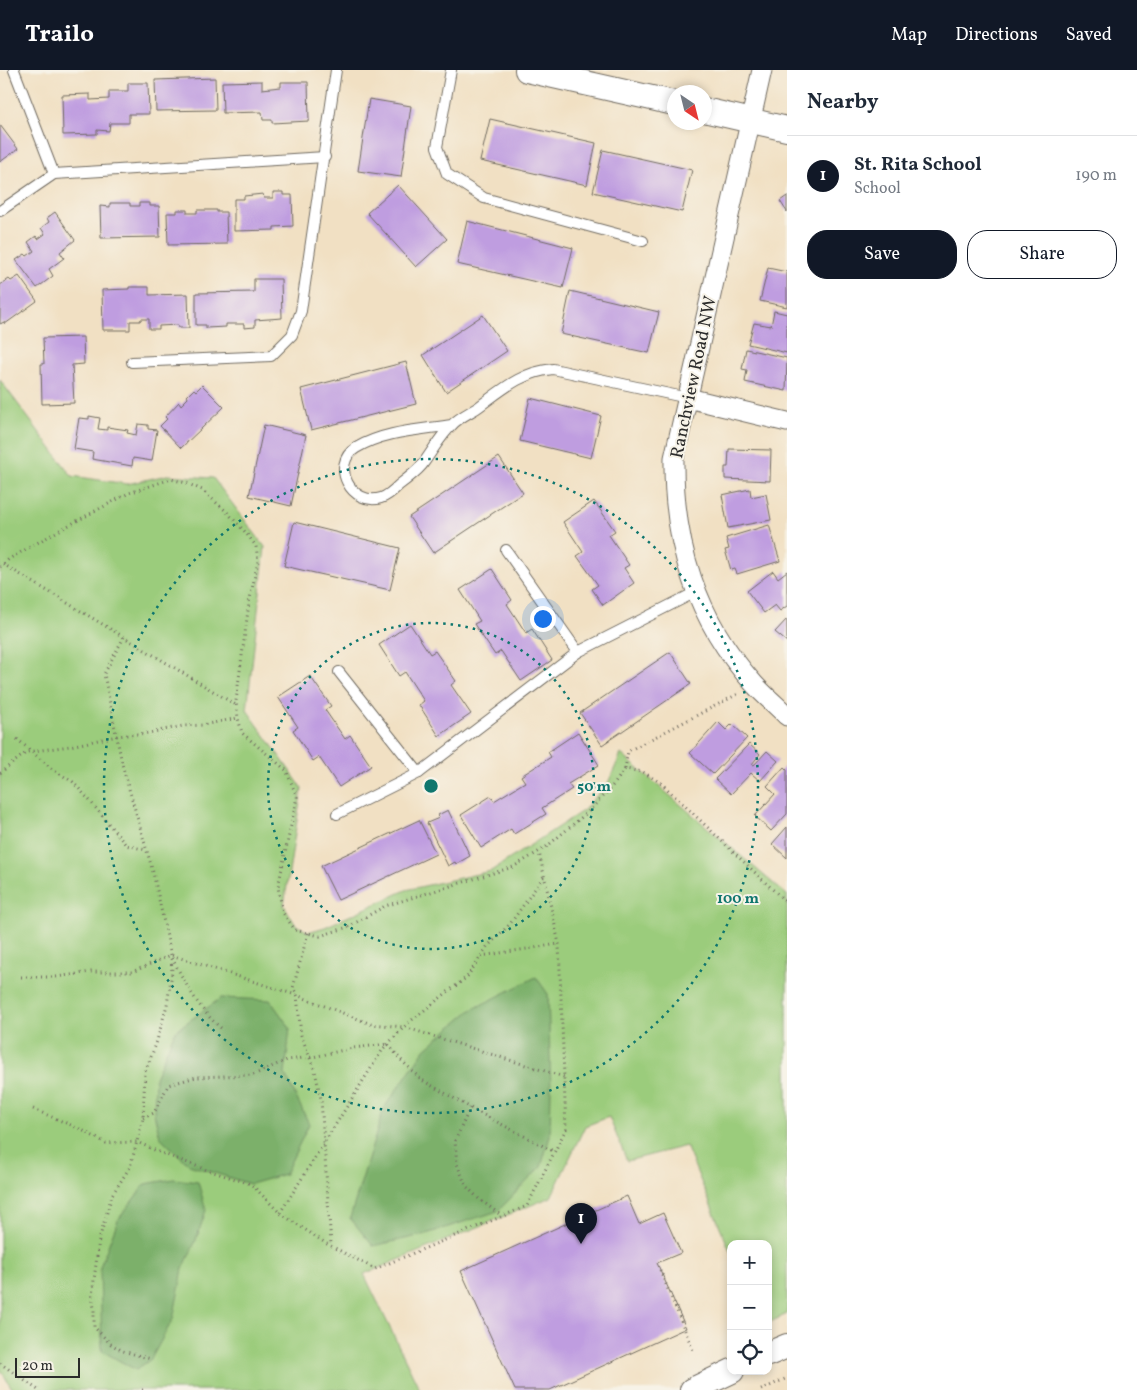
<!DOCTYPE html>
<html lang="en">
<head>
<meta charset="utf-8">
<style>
	body { margin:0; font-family:Vollkorn,serif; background:#f6f6f7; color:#1f2937 }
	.controls { position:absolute; right:15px; bottom:15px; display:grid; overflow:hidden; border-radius:10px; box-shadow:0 2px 8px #0003 }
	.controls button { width:45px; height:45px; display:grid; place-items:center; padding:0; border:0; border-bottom:1px solid #e0e1e3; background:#fff; color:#1f2937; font:25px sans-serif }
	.compass { position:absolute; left:667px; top:15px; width:45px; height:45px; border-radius:50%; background:#fff; box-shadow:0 2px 8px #0003; rotate:145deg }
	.scale { position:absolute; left:15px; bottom:12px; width:65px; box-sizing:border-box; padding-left:5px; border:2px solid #2b2b2b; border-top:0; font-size:14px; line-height:18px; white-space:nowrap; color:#2b2b2b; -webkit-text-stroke:4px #f7f3e8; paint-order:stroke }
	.you { position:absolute; left:542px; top:548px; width:18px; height:18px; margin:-12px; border:4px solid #fff; border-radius:50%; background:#1a73e8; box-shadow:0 0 0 8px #1a73e833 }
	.badge { display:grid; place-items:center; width:32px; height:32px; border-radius:50%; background:#111827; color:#fff; font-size:16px; font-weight:700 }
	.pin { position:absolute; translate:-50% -41px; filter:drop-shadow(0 1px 2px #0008) }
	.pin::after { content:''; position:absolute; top:26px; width:18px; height:15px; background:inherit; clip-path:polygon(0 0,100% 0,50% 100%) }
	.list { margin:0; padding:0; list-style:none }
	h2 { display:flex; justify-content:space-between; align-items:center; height:65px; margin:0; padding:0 20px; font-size:21px }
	h2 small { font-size:16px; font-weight:400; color:#747a83 }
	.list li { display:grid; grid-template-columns:32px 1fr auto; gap:15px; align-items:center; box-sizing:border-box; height:80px; padding:0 20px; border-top:1px solid #e0e1e3 }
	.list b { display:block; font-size:19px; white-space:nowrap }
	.list p { margin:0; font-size:16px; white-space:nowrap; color:#747a83 }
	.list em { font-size:16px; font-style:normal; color:#747a83 }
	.actions { display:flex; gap:10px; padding:15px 20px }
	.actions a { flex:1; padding:11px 0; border:1px solid #111827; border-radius:20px; text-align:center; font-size:18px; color:#111827 }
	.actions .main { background:#111827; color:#fff }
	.icon { flex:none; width:28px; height:28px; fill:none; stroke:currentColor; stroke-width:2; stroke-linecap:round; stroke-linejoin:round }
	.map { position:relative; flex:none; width:787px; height:1320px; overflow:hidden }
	header { display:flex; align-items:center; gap:30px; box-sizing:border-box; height:70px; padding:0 25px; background:#111827; color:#fff }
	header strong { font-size:24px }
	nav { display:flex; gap:28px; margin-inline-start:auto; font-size:18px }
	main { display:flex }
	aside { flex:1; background:#fff }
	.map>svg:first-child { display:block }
</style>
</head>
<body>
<header>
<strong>Trailo</strong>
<nav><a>Map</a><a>Directions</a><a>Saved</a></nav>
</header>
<main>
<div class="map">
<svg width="787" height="1320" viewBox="0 0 787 1320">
	<rect width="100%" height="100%" fill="#f7f3e8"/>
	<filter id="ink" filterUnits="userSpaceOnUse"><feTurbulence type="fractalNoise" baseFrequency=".02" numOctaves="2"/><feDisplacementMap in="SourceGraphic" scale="10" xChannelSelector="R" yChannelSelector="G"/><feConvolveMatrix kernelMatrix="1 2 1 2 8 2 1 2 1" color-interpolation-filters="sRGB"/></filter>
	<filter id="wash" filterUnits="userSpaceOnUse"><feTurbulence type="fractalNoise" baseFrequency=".0096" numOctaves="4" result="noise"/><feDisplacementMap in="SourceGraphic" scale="20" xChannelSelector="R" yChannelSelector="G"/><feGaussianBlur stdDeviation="1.12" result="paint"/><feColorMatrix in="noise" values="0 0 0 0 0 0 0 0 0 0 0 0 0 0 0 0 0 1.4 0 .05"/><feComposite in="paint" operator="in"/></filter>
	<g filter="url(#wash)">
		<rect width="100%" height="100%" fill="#f1e0c3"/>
		<!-- green -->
		<path fill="#9bcc7b" stroke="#637c53" d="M0 310 72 406 127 414 167 405 213 408 265 477 247 640 302 718 284 835 295 854 308 862 325 857 406 820 491 801 584 740 608 713 621 684 787 825V1244L768 1253V1174H731V1183L686 1076 627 1091 609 1047 585 1056 551 1127 364 1204 420 1320H13L0 1299Z"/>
		<!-- forest -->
		<g fill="#7cb06b" stroke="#546e4b">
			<path d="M536 907 548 924 551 1020 550 1066 541 1097 498 1141 423 1165 373 1176 350 1148 384 1038 425 979 471 940Z"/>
			<path d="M221 928 270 930 290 958 285 1004 309 1054 285 1104 250 1114 189 1095 160 1067 154 1043 155 1008 175 961Z"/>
			<path d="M174 1109 198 1112 206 1140 196 1170 183 1199 173 1249 151 1289 136 1300 102 1281 100 1197 118 1150 145 1114Z"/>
		</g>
		<g id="blocks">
			<!-- building -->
			<g fill="#bf9de0">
				<path d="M215 8 216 40 156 41 155 10Z"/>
				<path d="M262 11V19L281 17V12H308L309 51 272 53V50H263L262 42 223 43 222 12Z"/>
				<path d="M128 13H148L149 44H129V53H110L109 61 97 60V64L63 65 62 25 90 24V30L109 29V21H128Z"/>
				<path d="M369 29 411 36 401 107 358 101Z"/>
				<path d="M490 49 596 73 587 115 480 91Z"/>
				<path d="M0 55 18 79 0 92Z"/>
				<path d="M603 80 692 100 682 142 593 122Z"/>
				<path d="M398 115 447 169 416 197 367 143Z"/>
				<path d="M273 122H283V125H292L293 156 274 157V160L234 161V129H244V126L263 124 264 128H273Z"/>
				<path d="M787 126V142L780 131Z"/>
				<path d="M110 133H130V136H139V133H150V136H159L160 167 101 168 100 136 110 137Z"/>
				<path d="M177 140H187V143H197V140H217V142H226L227 174 168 175 167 143H177Z"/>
				<path d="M55 142 75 170 60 182 64 188 49 199 53 206 37 218 16 190 25 184 27 186 34 181 28 172 36 166 38 169 45 164 41 158 49 152 47 148Z"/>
				<path d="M467 151 573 178 563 218 457 194Z"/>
				<path d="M768 198 787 202V237L760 231Z"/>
				<path d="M19 206 37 231 5 254 4 252 0 254V215L9 209 11 211Z"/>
				<path d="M254 209H281L282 248 255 250V257L244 258V254H226V257L206 258V255H196V223L254 222Z"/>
				<path d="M129 217H149V225L188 224 189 258H179L178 255 159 256V259H149V249H141L140 251H130V260H103L102 220 129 219Z"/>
				<path d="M570 221 659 242 649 283 561 264Z"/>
				<path d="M774 241 787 244V283L748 274 754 253 771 256Z"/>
				<path d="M483 245 507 281 446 322 423 285Z"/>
				<path d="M83 267 84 294 72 295 74 333 42 334 41 294H44L43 268Z"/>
				<path d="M746 279 787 288 786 321 745 312 747 300 742 299Z"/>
				<path d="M406 292 416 334 311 360 301 319Z"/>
				<path d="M202 315 224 337 181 378 160 356 167 349 165 347 179 332 181 335 188 328 187 326 194 319 196 321Z"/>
				<path d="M530 328 601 346 591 388 520 371Z"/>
				<path d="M89 346 100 348 98 359 107 360V357L128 360 127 363 136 365 138 354 148 355V359L157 360 152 391 133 388 132 396 92 389 93 382 74 379 79 348 89 349Z"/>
				<path d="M264 355 306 365 291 436 249 426Z"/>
				<path d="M729 379 771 380 770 411 725 409V397H728Z"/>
				<path d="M499 387 523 423 433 483 409 447Z"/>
				<path d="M750 419 751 427 766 424 771 450 728 458 722 425Z"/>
				<path d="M594 431 615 461 609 465 629 495 624 498 634 513 603 535 592 519 598 515 577 486 583 482 563 452Z"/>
				<path d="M294 452 400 478 390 520 284 496Z"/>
				<path d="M769 455 780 491 737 504 735 499 731 500 725 480 729 479 726 468Z"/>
				<path d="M492 499 512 530 507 534 526 563 532 559 552 590 521 611 501 581 495 585 474 554 480 551 460 520Z"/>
				<path d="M773 501 778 508 787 501V536L780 541 775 535 764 543 747 521Z"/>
				<path d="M787 549V572L775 562Z"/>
				<path d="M410 554 430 584 435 581 456 611 451 615 471 644 439 666 419 635 424 631 405 602 399 606 379 575Z"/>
				<path d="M670 582 691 614 602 675 580 643Z"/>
				<path d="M310 606 331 636 325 640 345 669 350 665 371 696 339 717 319 687 313 691 293 660 298 657 278 627Z"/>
				<path d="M718 652 726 660 732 654 747 668 713 704 690 683Z"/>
				<path d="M578 662 599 695 568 714 572 719 542 738 546 744 514 764 511 759 481 778 461 745 491 726 494 731 525 712 521 706 551 687 548 682Z"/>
				<path d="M749 674 760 684 752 694 754 695 767 681 778 691 760 711 751 703 731 724 715 709Z"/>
				<path d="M784 697 787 700V744L771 761 755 746 775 724 767 716Z"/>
				<path d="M448 740 470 786 456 794 455 792 448 796 427 753 439 748 438 745Z"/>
				<path d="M419 750 436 784 338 830 321 796Z"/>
				<path d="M787 757V788L772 774Z"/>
				<path d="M627 1126 639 1154 663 1143 681 1183 657 1193 686 1258 550 1320H515L461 1201Z"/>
			</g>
		</g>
	</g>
	<g filter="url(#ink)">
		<use href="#blocks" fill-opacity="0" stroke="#706a60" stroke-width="1"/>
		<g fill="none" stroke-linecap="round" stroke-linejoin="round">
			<!-- service casing -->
			<g stroke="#706a60" stroke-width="12">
				<g id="service">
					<path d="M14 0 54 104"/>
					<path d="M451 0 437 77 447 104 484 128 643 171"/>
					<path d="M0 141 54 104 325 87"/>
					<path d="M132 292 271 286 292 265 301 241 336 0"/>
					<path d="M452 355C420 360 384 361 356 378 329 395 352 437 381 428 388 426 394 420 399 415 407 409 416 402 422 395 432 382 440 366 452 355 458 348 469 343 477 338 502 320 521 302 553 299L688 328"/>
					<path d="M506 480 578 582"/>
					<path d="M339 602 419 703"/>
					<path d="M337 744 419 703 578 582 696 522"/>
				</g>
			</g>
			<!-- minor casing -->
			<g stroke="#706a60" stroke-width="21">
				<g id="minor">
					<path d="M762 0 674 388C673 474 696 549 754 614 764 625 776 635 787 646"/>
					<path d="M688 328 787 352"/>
				</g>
			</g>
			<!-- tertiary casing -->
			<g stroke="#706a60" stroke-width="26">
				<g id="tertiary">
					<path d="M527 0 674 33"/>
					<path d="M704 40 787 59"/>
					<path d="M768 1284 787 1276"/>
					<path d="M692 1320 732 1301"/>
				</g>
			</g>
			<!-- path -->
			<g stroke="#706a60" stroke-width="3" stroke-dasharray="1 4" stroke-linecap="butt">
				<path d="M3 494 236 635"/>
				<path d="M0 497 9 489 58 461 129 423 171 409 186 413 202 420 227 442 246 463 256 476 258 491 249 533 236 631 238 648 242 663 286 700 297 727 278 817 283 843 295 860 320 866 348 857 385 836 513 797 545 778 589 741 615 713 625 699 643 702 661 713 787 833"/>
				<path d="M124 567 104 604 123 698 153 802 171 885 172 902 167 935 156 974 145 1002 143 1048 137 1072 130 1097 112 1125 99 1170 92 1226 94 1238V1257L111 1274 123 1281 151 1289"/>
				<path d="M17 669 52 699 73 712 90 731 126 775 146 780"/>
				<path d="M625 699 628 681 738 624"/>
				<path d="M0 703 27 682 70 676 117 666 149 663 183 656 203 655 238 648"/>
				<path d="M308 863 293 918 297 925 301 965 315 1001 321 1029 331 1175"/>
				<path d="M481 886 559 874"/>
				<path d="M172 888C186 914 198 939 221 958"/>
				<path d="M21 907H56L91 902H132L171 885 299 926 371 954 404 957 564 1007"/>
				<path d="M470 1038 455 1071 457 1094 466 1116 479 1129 502 1146"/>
				<path d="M33 1039 78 1058 106 1073 137 1072 161 1083 207 1100 251 1114 280 1143 327 1174 375 1199 527 1136 566 1059 559 874 539 782"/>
				<path d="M143 1048 154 1043 168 1015 196 1007 253 1005 287 990 313 987 353 978 388 974 400 989 422 1010 476 1041 555 1082"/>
				<path d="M280 1143 383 979 408 953 467 907 487 877 510 854 544 806"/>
				<path d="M660 1200 693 1280"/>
				<path d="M0 1293 38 1320"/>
				<path d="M142 1320H144"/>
				<path d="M761 1320 787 1308"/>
			</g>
			<!-- service -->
			<use href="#service" stroke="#fff" stroke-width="10"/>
			<!-- minor -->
			<use href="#minor" stroke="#fff" stroke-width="19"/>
			<!-- tertiary -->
			<use href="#tertiary" stroke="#fff" stroke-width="24"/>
		</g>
	</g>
	<!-- distance rings -->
	<g fill="none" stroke="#0f766e" stroke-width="2.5" stroke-dasharray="2.5 5">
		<circle cx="431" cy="716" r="163"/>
		<circle cx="431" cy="716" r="327"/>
	</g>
	<g text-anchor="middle" stroke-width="4" stroke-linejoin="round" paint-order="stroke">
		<!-- street labels -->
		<g font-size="18" fill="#2b2b2b" stroke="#f7f3e8">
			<text transform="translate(693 307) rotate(-78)" y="6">Ranchview Road NW</text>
		</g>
	</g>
	<circle cx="431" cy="716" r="8" fill="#0f766e" stroke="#f7f3e8" stroke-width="2.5"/>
	<g font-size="15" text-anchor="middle" font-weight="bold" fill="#0f766e" stroke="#f7f3e8" stroke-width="4" stroke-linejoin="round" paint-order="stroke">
		<text x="594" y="721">50 m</text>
		<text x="738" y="833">100 m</text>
	</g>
</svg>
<div class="controls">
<button>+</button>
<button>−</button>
<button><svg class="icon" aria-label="locate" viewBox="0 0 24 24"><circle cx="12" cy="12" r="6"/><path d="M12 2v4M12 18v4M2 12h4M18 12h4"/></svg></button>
</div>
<svg class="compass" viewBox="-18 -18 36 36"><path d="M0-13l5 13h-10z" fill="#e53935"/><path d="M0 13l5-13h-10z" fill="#747a83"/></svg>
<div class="scale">20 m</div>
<div class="you"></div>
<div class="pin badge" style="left:581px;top:1174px">1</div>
</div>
<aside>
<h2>Nearby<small></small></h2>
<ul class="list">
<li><span class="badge">1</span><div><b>St. Rita School</b><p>School</p></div><em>190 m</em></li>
</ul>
<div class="actions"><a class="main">Save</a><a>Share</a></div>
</aside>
</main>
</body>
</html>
